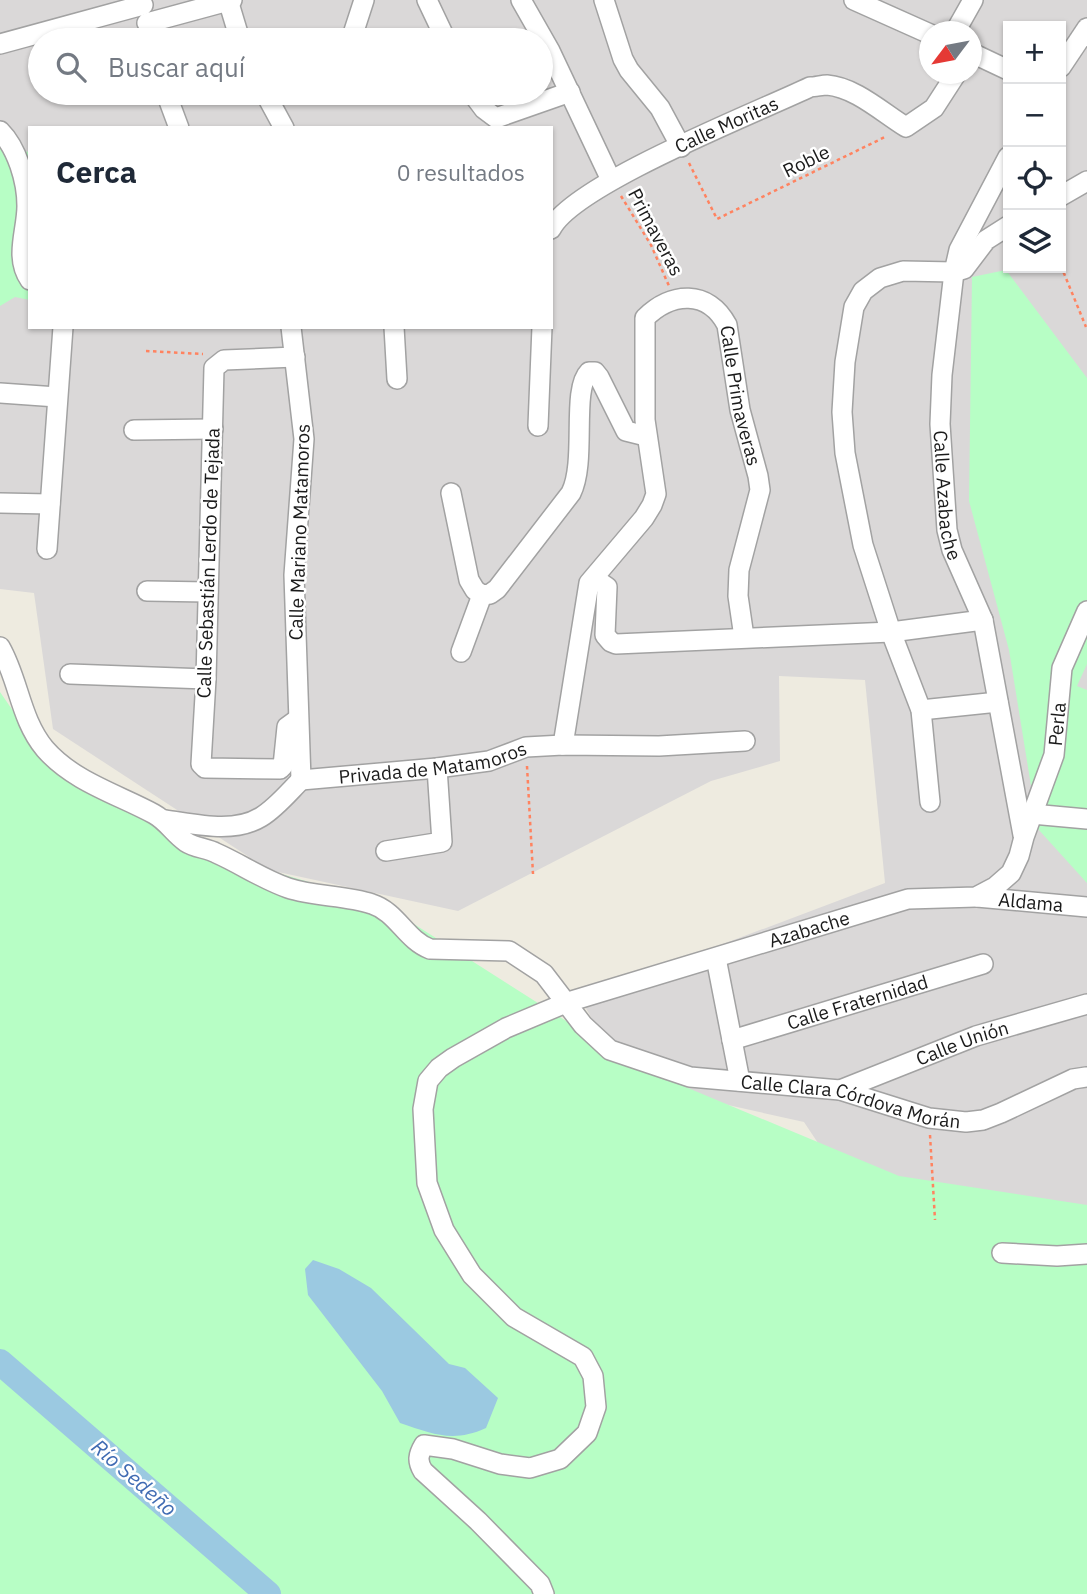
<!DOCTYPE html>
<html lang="es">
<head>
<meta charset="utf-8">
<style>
	body { margin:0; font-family:"IBM Plex Sans",sans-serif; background:#f6f6f7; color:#1f2937 }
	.controls { position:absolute; right:21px; top:21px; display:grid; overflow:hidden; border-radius:0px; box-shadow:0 2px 5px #0004 }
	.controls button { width:63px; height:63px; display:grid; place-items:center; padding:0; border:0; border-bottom:2px solid #e0e1e3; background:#fff; color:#1f2937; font:35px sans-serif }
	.compass { position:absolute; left:919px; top:21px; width:63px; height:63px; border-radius:50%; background:#fff; box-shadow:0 2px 5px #0004; rotate:238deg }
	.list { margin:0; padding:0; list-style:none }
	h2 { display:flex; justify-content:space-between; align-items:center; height:91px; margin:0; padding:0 28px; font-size:30px }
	h2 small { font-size:23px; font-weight:400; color:#747a83 }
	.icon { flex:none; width:38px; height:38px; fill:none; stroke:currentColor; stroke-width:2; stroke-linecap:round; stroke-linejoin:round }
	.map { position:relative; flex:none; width:1087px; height:1594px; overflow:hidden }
	.search { position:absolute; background:#fff; box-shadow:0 2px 5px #0004; left:28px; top:28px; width:525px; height:77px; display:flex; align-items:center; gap:18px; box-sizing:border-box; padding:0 24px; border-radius:38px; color:#747a83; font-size:26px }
	.panel { position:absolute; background:#fff; box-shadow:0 2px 5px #0004; left:28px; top:126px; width:525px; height:203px; border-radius:0px }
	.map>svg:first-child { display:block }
</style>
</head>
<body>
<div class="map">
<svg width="1087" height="1594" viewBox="0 0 1087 1594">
	<rect width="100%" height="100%" fill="#eeebe0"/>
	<!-- residential -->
	<path fill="#dad8d8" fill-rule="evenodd" d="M0 0H1087V1243L882 1239 804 1122 629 1083 580 998 885 883 865 680 779 676 780 761 711 781 458 911 269 870 53 729 34 593 0 589ZM1008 26H1061V268H1008ZM930 32H972V74H930ZM40 40H541V93H40ZM30 128H551V327H30Z"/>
	<!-- park -->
	<g fill="#b7fec5">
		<path d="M0 149 30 152V300L15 297 0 306Z"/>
		<path d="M1006 270 1087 378V664L1077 686 1087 690V883L1038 829 1009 650 969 501 972 277Z"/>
		<path d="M0 692 47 760 220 856 381 903 640 1068 899 1176 1087 1205V1594H0Z"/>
	</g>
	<!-- water -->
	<path fill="#9bc9e1" d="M313 1260 339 1269 371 1288 449 1364 465 1368 498 1398 486 1428C453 1443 433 1434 400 1423L382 1391 308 1295 305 1269Z"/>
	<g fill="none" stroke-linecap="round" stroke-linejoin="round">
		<!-- river -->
		<path stroke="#9bc9e1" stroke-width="26" d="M0 1362 268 1594"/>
		<!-- minor casing -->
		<g stroke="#a2a2a2" stroke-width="22">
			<g id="minor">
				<path d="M228 0 240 40"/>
				<path d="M427 0 446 40"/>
				<path d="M521 0 550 51 611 180"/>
				<path d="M604 0 623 59 629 70 660 108 681 147"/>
				<path d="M854 0 930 34"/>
				<path d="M147 23 232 0"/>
				<path d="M955 32 973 0"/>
				<path d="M353 34 364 0"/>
				<path d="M0 44 143 5"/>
				<path d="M972 53 1008 70"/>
				<path d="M1061 67 1087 28"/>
				<path d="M166 93 179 128"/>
				<path d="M265 93 284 128"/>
				<path d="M472 93 484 109 496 118 570 92"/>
				<path d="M0 131C17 148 27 181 27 206 27 231 14 257 30 280"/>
				<path id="s1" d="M1008 157 959 250 954 272 942 375 940 424 947 530 952 550 983 620 1023 835"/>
				<path d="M1061 196 1087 181"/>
				<path id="s2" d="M551 229C574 184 758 112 810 87 815 87 822 85 827 85 855 87 883 113 906 127L934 108 956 74"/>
				<path d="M291 327 304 439 294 575 301 780"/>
				<path d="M394 327 397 379"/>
				<path d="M295 357 224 360 214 368 206 679 201 764 205 768 280 769 283 766 287 727 298 719"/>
				<path d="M0 393 57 397"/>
				<path d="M538 426 542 327"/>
				<path d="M134 430 213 429"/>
				<path d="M451 493 469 580 475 590 482 595 490 594 497 589 571 493C587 461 571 390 589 372H595L599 377 626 431 646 436"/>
				<path d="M0 503 50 504"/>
				<path d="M47 549 63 327"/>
				<path d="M594 578 607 587 605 635 611 642 616 644 891 632 983 620"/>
				<path d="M147 591 208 592"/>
				<path id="s3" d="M0 647C19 680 20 719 45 749 74 782 117 794 154 814 167 821 174 834 186 842 195 848 207 848 216 853 241 864 262 879 288 888 315 897 346 895 372 904 397 912 406 940 430 949L509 951 544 974 583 1025 610 1050 690 1077 840 1090 929 1118 966 1122 983 1120 1001 1113 1073 1079 1086 1077"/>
				<path d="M461 652 482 595"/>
				<path d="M70 674 206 679"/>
				<path d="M921 710 998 702"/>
				<path id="s4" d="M563 745 589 583 644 518 652 505 656 494 645 420V318C671 292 708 289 727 325L740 410 758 476 760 490 739 570 738 596 744 637"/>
				<path id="s5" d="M301 780 437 768 489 761 526 747 563 745 659 746 745 741"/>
				<path d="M930 802 921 710 891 632 863 545 845 453 842 412 845 362 854 307 863 291 880 278 903 271 954 272 964 269 986 240 1008 226"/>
				<path d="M1032 814 1087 819"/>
				<path d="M165 820C195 824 233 834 261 817 276 808 289 792 301 780"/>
				<path d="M386 851 442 842 437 768"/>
				<path id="s6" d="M977 897 1087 907"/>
				<path d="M716 958 740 1081"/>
				<path id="s7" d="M732 1040 983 964"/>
				<path id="s8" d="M840 1090 976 1036 1087 1004"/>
				<path d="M1002 1253 1057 1256 1087 1254"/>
				<path id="s9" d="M544 1594 540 1584 478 1521 423 1471C417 1461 418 1455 424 1445L453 1449 500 1464 530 1468 560 1459 587 1433 596 1407 593 1376 583 1357 514 1317 472 1275 444 1230 427 1183 423 1109 428 1081 439 1068 453 1058 506 1028 568 1002 908 899 976 897 995 887 1011 873 1019 856 1024 837 1054 755 1062 668 1087 611"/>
			</g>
		</g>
		<!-- path -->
		<g stroke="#ff8360" stroke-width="2.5" stroke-dasharray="3.5 3.5" stroke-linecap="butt">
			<path d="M689 163 717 219 887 136"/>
			<path d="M621 196 651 245 669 286"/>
			<path d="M1061 266 1086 327"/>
			<path d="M146 351 203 354"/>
			<path d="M527 766 533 874"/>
			<path d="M930 1135 935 1220"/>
		</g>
		<!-- minor -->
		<use href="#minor" stroke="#fff" stroke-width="19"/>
	</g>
	<g text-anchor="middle" stroke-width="5" stroke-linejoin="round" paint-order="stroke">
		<!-- street labels -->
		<g font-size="19" fill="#1b1b1b" stroke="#fff">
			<text dy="7" stroke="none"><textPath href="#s2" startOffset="206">Calle Moritas</textPath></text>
			<text transform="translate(806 161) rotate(-26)" y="7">Roble</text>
			<text transform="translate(656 232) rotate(62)" y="7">Primaveras</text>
			<text dy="7" stroke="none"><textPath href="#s4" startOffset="623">Calle Primaveras</textPath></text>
			<text dy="7" stroke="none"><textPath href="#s1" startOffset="352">Calle Azabache</textPath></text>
			<text transform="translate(299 532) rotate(-88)" y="7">Calle Mariano Matamoros</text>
			<text transform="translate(208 563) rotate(-88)" y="7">Calle Sebastián Lerdo de Tejada</text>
			<text dy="7" stroke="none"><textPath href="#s9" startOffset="1589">Perla</textPath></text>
			<text dy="7" stroke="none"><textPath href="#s5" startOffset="133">Privada de Matamoros</textPath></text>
			<text dy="7" stroke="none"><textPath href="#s6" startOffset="54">Aldama</textPath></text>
			<text dy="7" stroke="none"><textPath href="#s9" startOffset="1218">Azabache</textPath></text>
			<text dy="7" stroke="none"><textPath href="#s7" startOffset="131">Calle Fraternidad</textPath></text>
			<text dy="7" stroke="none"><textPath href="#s8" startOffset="131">Calle Unión</textPath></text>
			<text dy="7" stroke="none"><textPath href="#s3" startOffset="1024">Calle Clara Córdova Morán</textPath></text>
		</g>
		<!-- water labels -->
		<g font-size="21" font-style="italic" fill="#406cb3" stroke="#fff">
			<text transform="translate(134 1478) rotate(41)" y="7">Río Sedeño</text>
		</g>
	</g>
</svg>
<div class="controls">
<button>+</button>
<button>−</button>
<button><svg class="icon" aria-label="locate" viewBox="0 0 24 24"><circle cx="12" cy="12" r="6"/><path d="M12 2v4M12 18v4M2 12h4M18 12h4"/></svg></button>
<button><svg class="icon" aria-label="layers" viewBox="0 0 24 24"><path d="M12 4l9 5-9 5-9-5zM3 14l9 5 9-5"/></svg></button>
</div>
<svg class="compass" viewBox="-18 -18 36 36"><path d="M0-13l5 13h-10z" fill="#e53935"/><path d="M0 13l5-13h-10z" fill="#747a83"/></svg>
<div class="search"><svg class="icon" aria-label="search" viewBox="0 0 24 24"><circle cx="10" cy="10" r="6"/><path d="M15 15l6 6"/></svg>Buscar aquí</div>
<section class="panel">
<h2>Cerca<small>0 resultados</small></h2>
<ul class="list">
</ul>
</section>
</div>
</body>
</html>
